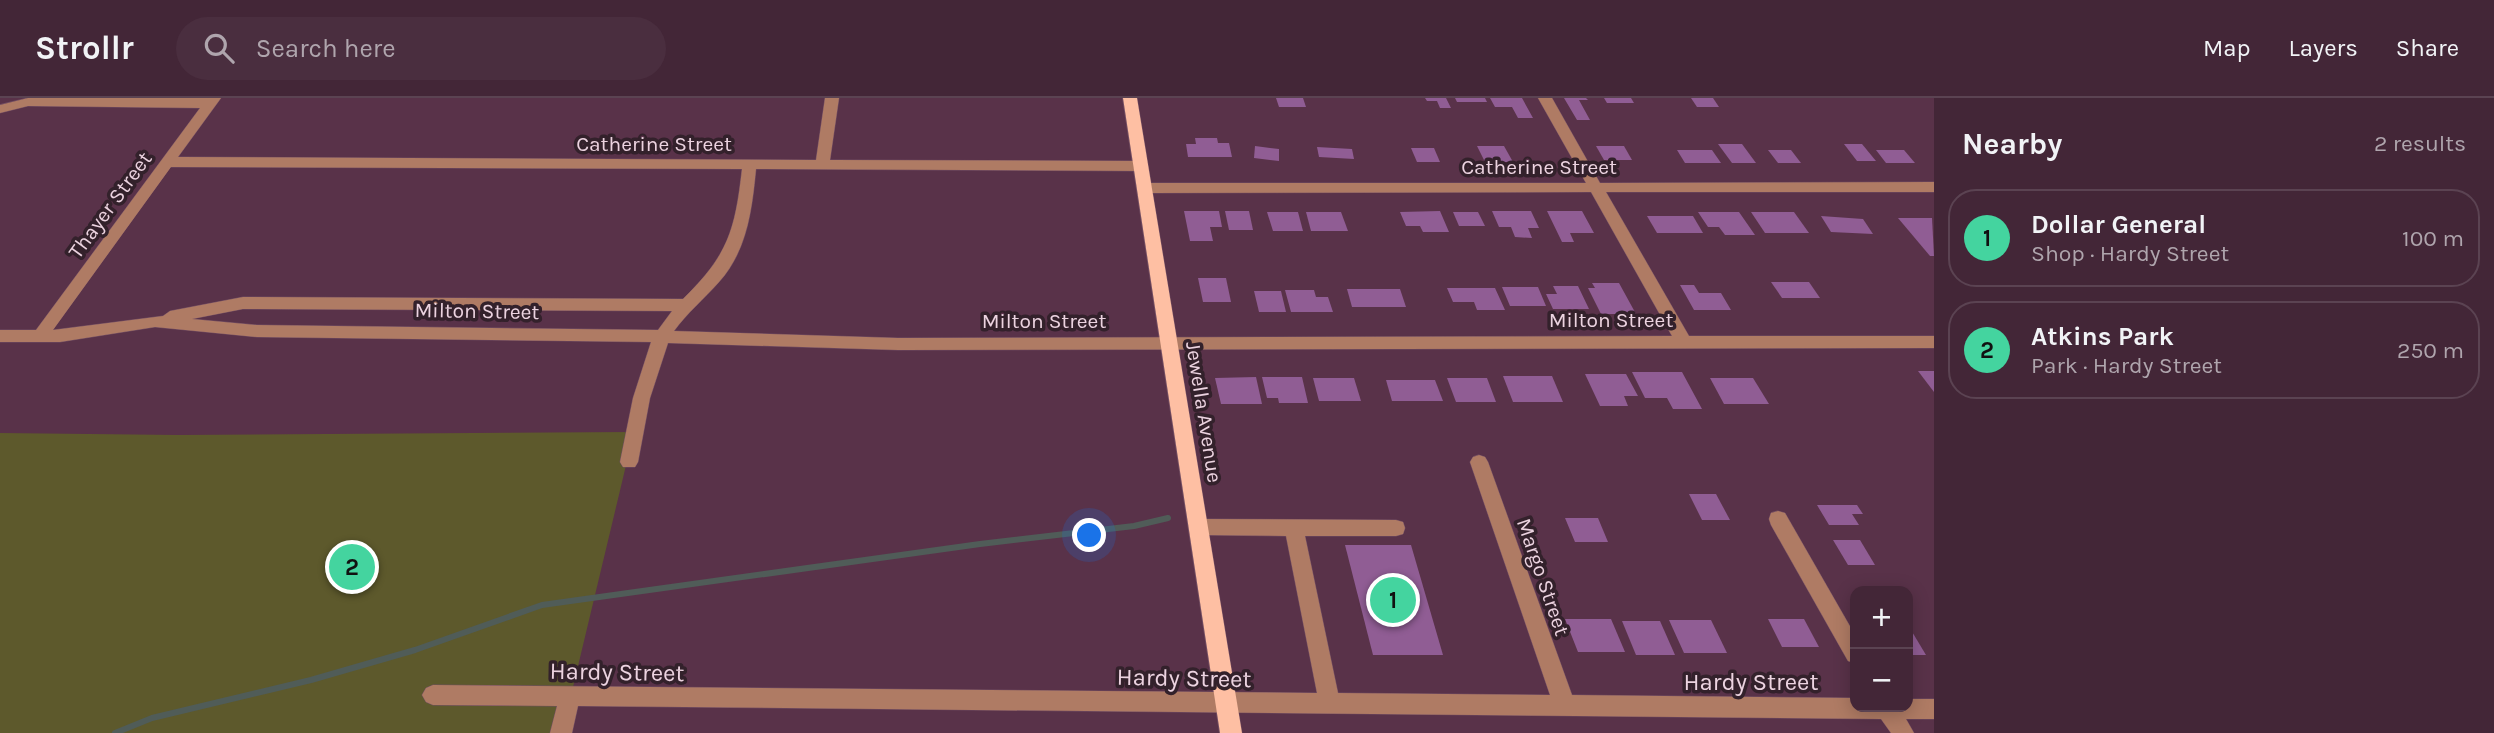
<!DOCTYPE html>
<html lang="en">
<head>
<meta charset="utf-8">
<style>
	body { margin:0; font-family:Karla,sans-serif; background:#4a2e3f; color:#f1f3f6 }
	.controls { position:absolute; right:21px; bottom:21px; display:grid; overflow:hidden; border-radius:14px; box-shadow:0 4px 18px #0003 }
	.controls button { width:63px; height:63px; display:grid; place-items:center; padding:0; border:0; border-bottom:2px solid #5b4352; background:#432637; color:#f1f3f6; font:35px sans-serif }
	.you { position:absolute; left:1090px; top:438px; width:24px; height:24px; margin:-18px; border:5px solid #fff; border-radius:50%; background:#1a73e8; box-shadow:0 0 0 10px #1a73e833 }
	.badge { display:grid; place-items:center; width:46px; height:46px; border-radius:50%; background:#44d49f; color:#111; font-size:23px; font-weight:700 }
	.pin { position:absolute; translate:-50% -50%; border:4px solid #fff; box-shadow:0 2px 7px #0006 }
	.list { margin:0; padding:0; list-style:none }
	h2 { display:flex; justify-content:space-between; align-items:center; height:91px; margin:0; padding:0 28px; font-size:30px }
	h2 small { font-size:23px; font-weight:400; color:#afa5ad }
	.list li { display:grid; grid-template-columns:46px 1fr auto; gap:21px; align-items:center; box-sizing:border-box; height:98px; margin:0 14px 14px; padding:0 14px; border:2px solid #5b4352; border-radius:28px }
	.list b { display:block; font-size:26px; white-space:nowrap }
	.list p { margin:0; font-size:23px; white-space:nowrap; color:#afa5ad }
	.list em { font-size:23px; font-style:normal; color:#afa5ad }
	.icon { flex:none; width:38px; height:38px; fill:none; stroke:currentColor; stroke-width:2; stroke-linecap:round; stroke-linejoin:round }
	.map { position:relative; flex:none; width:1934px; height:635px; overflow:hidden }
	header { display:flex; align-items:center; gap:42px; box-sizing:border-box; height:98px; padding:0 35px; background:#432637; border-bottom:2px solid #5b4352 }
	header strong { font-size:33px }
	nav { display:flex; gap:38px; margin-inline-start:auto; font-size:24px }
	.search { width:490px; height:63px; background:#4a2e3f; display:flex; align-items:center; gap:18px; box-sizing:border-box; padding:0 24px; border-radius:38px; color:#afa5ad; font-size:26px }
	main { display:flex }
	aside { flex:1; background:#432637 }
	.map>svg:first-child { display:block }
</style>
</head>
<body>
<header>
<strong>Strollr</strong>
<div class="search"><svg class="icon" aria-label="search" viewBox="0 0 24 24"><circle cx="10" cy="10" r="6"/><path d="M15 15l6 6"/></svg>Search here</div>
<nav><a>Map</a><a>Layers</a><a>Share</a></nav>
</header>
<main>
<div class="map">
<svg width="1934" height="635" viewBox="0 0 1934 635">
	<rect width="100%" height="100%" fill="#593249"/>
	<!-- green -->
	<path fill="#5d592c" d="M634 334 562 635H0V335L178 337Z"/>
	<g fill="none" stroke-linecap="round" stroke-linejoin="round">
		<!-- stream -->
		<path stroke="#505c58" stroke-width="6" d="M115 635 152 620 311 582 415 552 542 507 980 446 1134 428 1168 420"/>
	</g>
	<!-- building -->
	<g fill="#905d94">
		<path d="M1276 0H1303L1306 9H1279Z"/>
		<path d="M1425 0H1446L1451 10H1440L1437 3H1427Z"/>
		<path d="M1455 0H1485L1487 4H1457Z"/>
		<path d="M1490 0H1522L1533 20H1518L1512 9H1495Z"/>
		<path d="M1564 0H1586L1588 2H1579L1590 22H1577Z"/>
		<path d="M1604 0H1631L1634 5H1607Z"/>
		<path d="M1691 0H1713L1719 9H1697Z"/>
		<path d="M1195 40H1217L1218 45H1229L1232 59H1188L1186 46H1196Z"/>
		<path d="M1718 46H1742L1756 65H1732Z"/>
		<path d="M1844 46H1862L1876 63H1857Z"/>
		<path d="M1255 48 1279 51V63L1254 60Z"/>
		<path d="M1477 48H1504L1513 64H1485Z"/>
		<path d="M1596 48H1624L1632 62H1604Z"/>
		<path d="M1317 49 1352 51 1354 61 1319 59Z"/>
		<path d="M1411 50H1434L1440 64H1417Z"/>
		<path d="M1677 52H1712L1721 65H1685Z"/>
		<path d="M1768 52H1791L1801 65H1778Z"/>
		<path d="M1876 52H1904L1915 65H1886Z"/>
		<path d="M1184 113H1219L1222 129H1210L1213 143H1190Z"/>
		<path d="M1225 113H1249L1253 132H1229Z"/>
		<path d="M1440 113 1449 134H1423L1420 128H1406L1400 114Z"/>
		<path d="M1492 113H1531L1539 130H1528L1532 140 1515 139 1511 129H1499Z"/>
		<path d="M1547 113H1582L1594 135H1570L1574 144H1562Z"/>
		<path d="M1267 114H1298L1303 133H1273Z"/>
		<path d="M1306 114H1341L1348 133H1311Z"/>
		<path d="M1453 114H1478L1485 128H1459Z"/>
		<path d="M1698 114H1739L1755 137H1725L1719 129H1708Z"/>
		<path d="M1751 114H1794L1809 135H1765Z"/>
		<path d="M1647 118H1693L1703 135H1657Z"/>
		<path d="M1821 118 1863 121 1873 136 1831 134Z"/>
		<path d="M1898 120H1932L1934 158H1930Z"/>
		<path d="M1198 180H1226L1231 204H1203Z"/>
		<path d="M1771 184H1809L1820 200H1782Z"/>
		<path d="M1592 185H1619L1636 216H1601L1588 190H1595Z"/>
		<path d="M1680 187H1694L1699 195H1721L1731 212H1694Z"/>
		<path d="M1553 188H1578L1589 211H1553L1546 196H1557Z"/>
		<path d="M1502 189H1538L1546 208H1510Z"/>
		<path d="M1447 190H1495L1505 212H1477L1474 204H1453Z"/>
		<path d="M1347 191H1400L1406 209H1352Z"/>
		<path d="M1285 192H1314L1316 199H1328L1333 214H1291Z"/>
		<path d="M1254 193H1281L1286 214H1259Z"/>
		<path d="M1918 273H1934V294Z"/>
		<path d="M1632 274H1682L1702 311H1673L1667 300H1645Z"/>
		<path d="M1585 276H1626L1638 298H1624L1628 308H1600Z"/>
		<path d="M1503 278H1552L1563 304H1513Z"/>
		<path d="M1256 279 1262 306H1221L1215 280Z"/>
		<path d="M1262 279H1302L1308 305H1279L1278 300H1267Z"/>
		<path d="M1313 280H1354L1361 303H1319Z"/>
		<path d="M1447 280H1487L1496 304H1456Z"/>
		<path d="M1710 280H1753L1769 306H1724Z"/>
		<path d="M1386 282H1435L1443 303H1392Z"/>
		<path d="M1689 396H1716L1730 422H1702Z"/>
		<path d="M1817 407H1857L1863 416H1852L1859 427H1829Z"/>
		<path d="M1565 420H1598L1608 444H1575Z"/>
		<path d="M1833 442H1860L1875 467H1848Z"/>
		<path d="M1345 447H1411L1443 557H1373Z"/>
		<path d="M1565 521H1611L1625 554H1578Z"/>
		<path d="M1768 521H1804L1819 549H1782Z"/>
		<path d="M1669 522H1711L1727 555H1684Z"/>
		<path d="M1622 523H1660L1675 557H1636Z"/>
		<path d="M1908 527 1926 557H1913L1908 547Z"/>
	</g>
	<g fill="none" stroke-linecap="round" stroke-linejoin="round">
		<!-- minor casing -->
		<g stroke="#734f64" stroke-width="1">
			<g id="minor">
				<path d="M28 0H221L178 59 816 62 825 0H839L830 62 1141 63 1148 68 1141 73 756 71C752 112 747 153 719 184 704 201 687 215 674 233L898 240 1672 238 1591 94 1145 95 1138 90 1145 85H1586L1538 0H1552L1600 85 1934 84V94H1606L1689 238H1934V250L898 252 668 245 650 300 638 364 635 369H623L620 364 633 300 651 244 257 239 155 229 60 244H0V232H36L200 10 28 8 0 15V7ZM171 69 742 71C735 133 728 157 683 201L243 199 170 213 163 218 53 232ZM243 211 672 213 658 232 257 227 192 221Z"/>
				<path d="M1479 357 1485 359 1488 364 1572 597 1855 600V609H1908V601H1934V621H1906L1914 635H1891L1881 621 578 608 572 635H550L557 608 433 607 426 604 422 597 426 590 433 587 1317 595 1286 438 1199 437 1192 435 1190 429 1192 423 1199 421 1396 422 1403 424 1405 430 1403 436 1396 438H1305L1338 595 1550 597 1470 364 1473 359Z"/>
				<path d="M1778 413 1785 415 1855 537V565L1848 563 1771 427 1769 421 1771 415Z"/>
			</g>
		</g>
		<!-- major casing -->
		<g stroke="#734f64" stroke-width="1">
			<path id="major" d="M1123 0H1137L1242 635H1220Z"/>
		</g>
		<!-- minor -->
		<use href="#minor" fill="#af7b64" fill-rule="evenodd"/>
		<!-- major -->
		<use href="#major" fill="#febfa3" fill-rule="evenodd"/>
	</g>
	<g text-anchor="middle" stroke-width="7" stroke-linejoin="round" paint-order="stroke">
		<!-- street labels -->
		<g font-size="21" fill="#ecd3e0" stroke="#33212b">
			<text x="654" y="53">Catherine Street</text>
			<text x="1539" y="76">Catherine Street</text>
			<text transform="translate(110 107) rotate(-54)" y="7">Thayer Street</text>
			<text transform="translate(477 213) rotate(1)" y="7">Milton Street</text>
			<text x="1611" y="229">Milton Street</text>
			<text x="1044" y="230">Milton Street</text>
			<text transform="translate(1204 314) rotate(81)" y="7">Jewella Avenue</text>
			<text transform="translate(1543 479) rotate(71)" y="7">Margo Street</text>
		</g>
		<!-- near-street labels -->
		<g font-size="24" fill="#ecd3e0" stroke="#33212b">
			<text transform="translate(617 574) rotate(1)" y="8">Hardy Street</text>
			<text transform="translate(1184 580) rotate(1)" y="8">Hardy Street</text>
			<text x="1751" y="592">Hardy Street</text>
		</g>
	</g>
</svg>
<div class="controls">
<button>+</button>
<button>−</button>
</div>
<div class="you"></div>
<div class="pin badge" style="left:1393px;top:502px">1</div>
<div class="pin badge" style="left:352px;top:469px">2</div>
</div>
<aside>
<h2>Nearby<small>2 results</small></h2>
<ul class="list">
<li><span class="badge">1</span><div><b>Dollar General</b><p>Shop · Hardy Street</p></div><em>100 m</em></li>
<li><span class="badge">2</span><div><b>Atkins Park</b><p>Park · Hardy Street</p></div><em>250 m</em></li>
</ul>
</aside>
</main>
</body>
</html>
